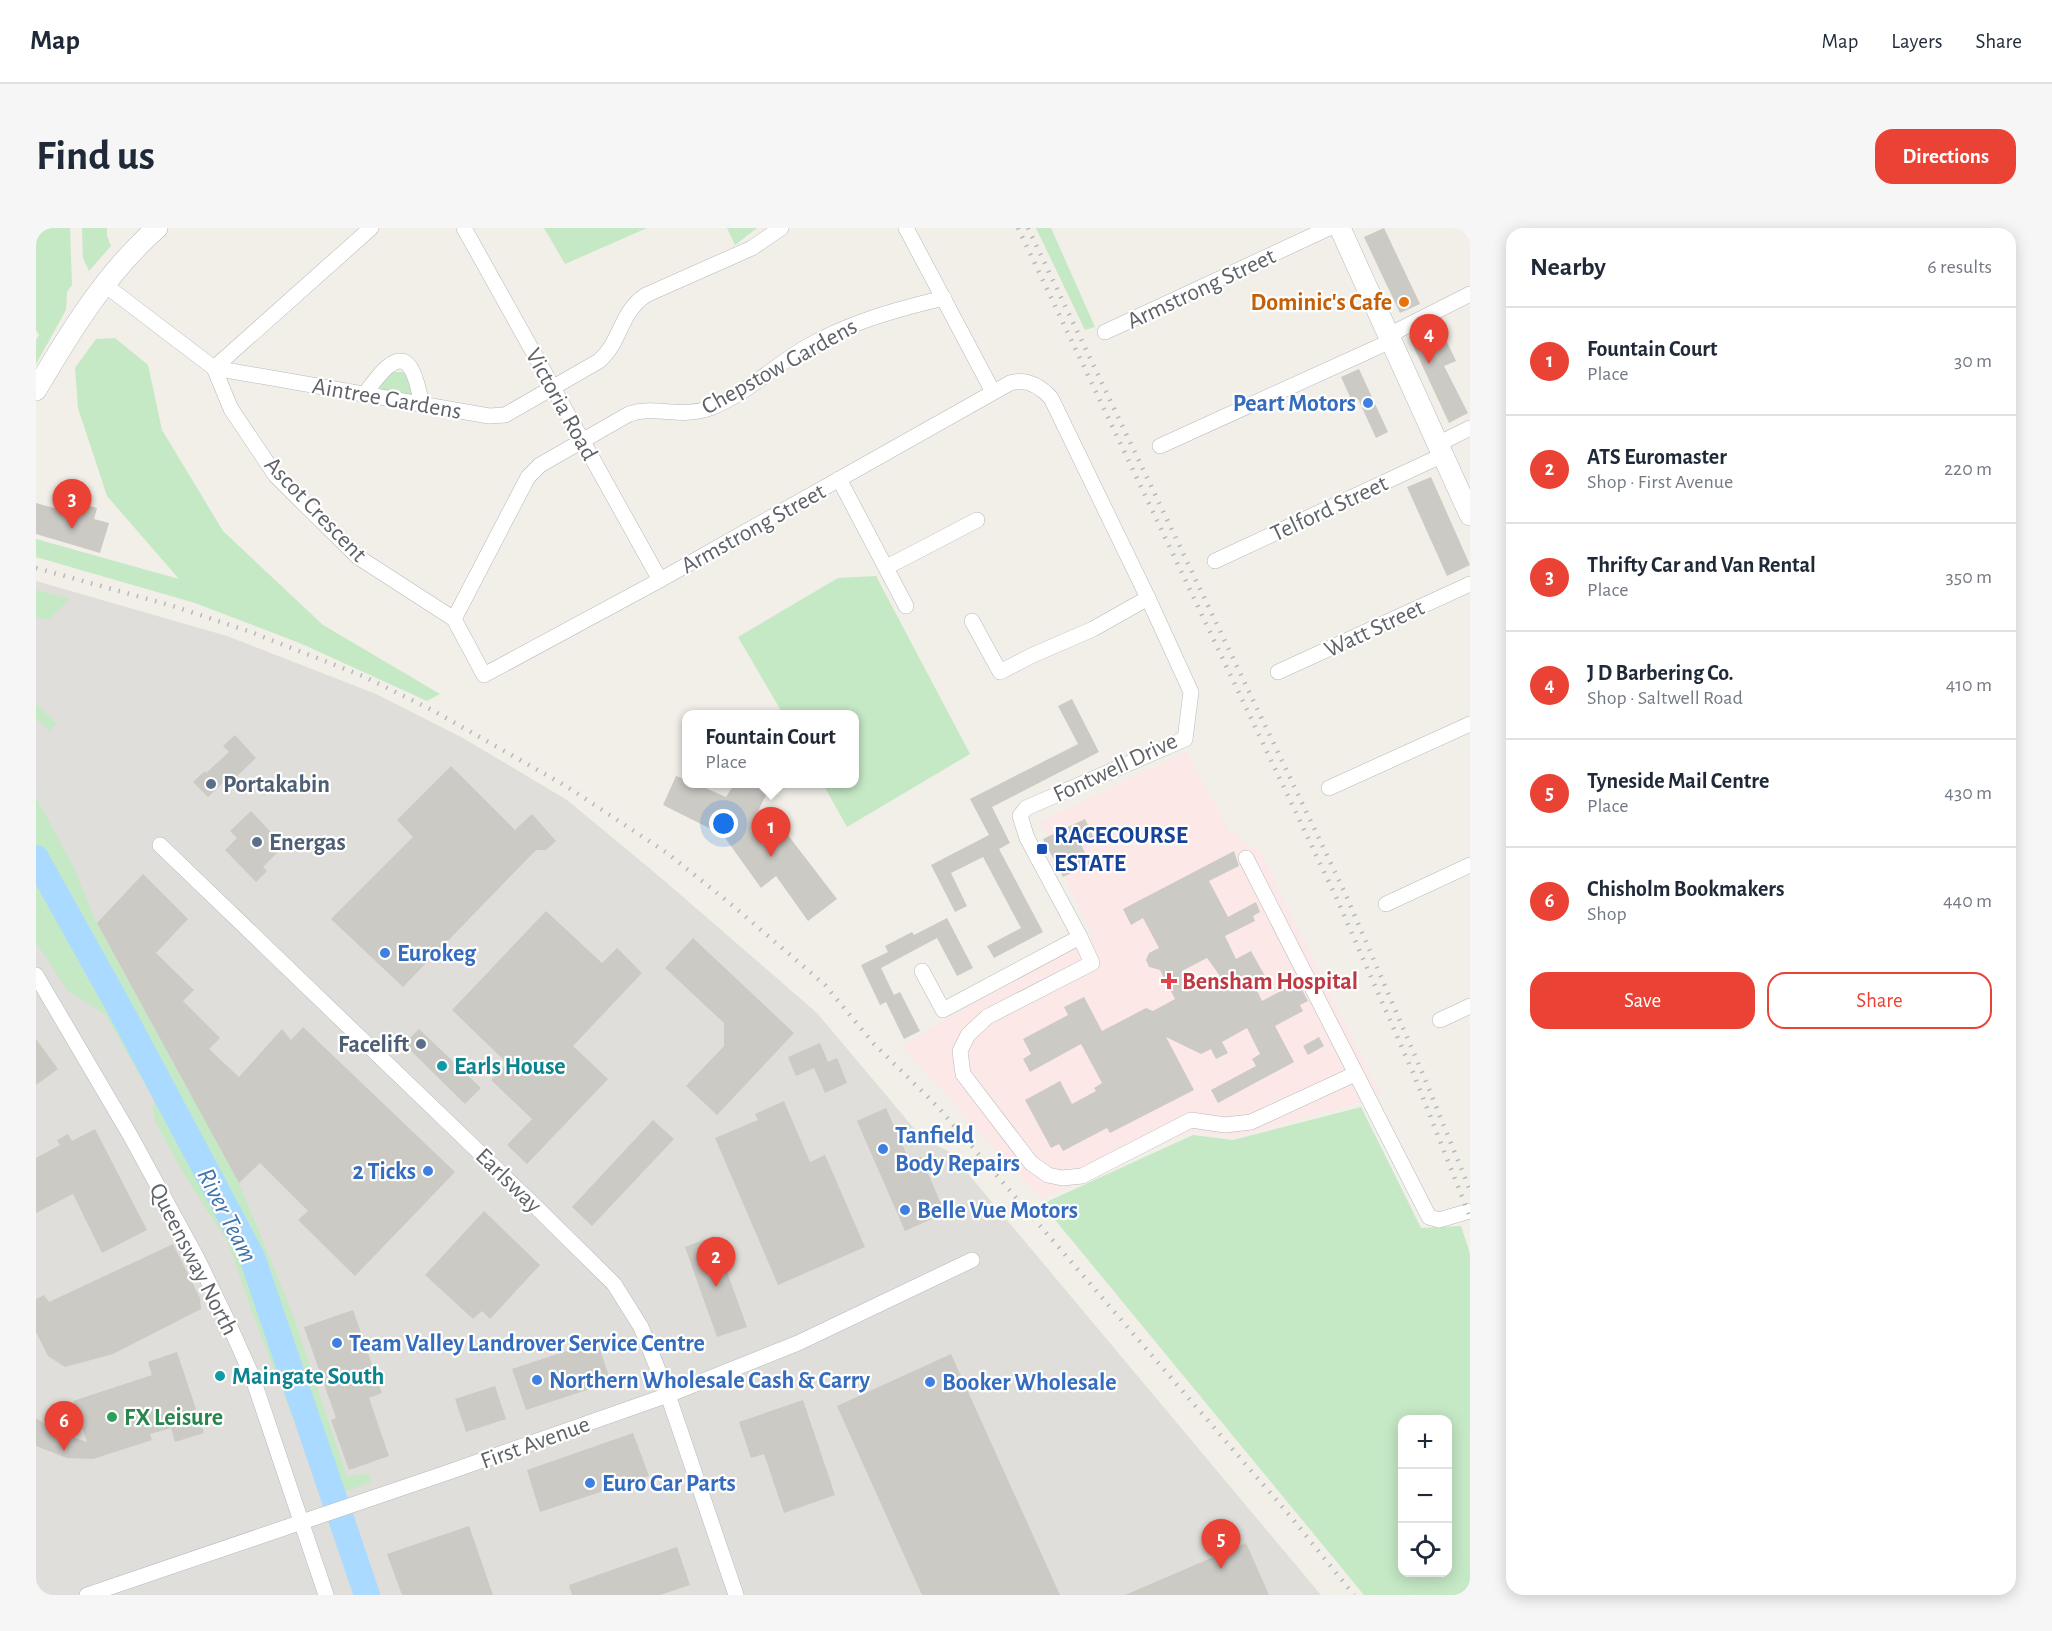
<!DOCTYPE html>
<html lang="en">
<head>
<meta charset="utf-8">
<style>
	body { margin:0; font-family:"Alegreya Sans",sans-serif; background:#f6f6f7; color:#1f2937 }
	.controls { position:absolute; right:18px; bottom:18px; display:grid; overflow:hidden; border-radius:12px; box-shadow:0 3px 15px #0003 }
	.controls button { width:54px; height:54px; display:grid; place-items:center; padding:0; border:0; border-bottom:2px solid #e0e1e3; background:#fff; color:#1f2937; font:30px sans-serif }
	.you { position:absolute; left:688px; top:596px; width:21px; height:21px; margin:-15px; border:4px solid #fff; border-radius:50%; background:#1a73e8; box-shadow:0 0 0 9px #1a73e833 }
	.badge { display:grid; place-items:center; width:39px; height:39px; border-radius:50%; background:#ea4335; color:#fff; font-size:20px; font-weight:700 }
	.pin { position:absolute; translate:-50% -50px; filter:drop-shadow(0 2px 3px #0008) }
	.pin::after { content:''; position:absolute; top:32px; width:21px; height:18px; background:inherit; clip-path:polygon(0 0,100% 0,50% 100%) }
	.popup { position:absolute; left:646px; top:482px; width:177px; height:78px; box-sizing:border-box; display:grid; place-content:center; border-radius:12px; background:#fff; filter:drop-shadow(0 2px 4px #0005); font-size:20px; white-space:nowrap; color:#747a83 }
	.popup b { font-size:22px; color:#1f2937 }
	.popup::after { content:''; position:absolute; left:50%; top:100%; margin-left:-12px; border:12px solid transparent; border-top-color:#fff }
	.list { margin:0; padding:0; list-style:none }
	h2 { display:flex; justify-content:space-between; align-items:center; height:78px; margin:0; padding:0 24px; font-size:26px }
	h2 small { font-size:20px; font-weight:400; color:#747a83 }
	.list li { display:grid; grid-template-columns:39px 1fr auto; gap:18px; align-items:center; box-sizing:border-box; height:108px; padding:0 24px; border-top:2px solid #e0e1e3 }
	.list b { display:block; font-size:22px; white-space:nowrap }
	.list p { margin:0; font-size:20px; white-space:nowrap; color:#747a83 }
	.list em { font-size:20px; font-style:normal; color:#747a83 }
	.actions { display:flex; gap:12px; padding:18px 24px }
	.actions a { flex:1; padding:14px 0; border:2px solid #ea4335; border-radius:18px; text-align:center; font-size:21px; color:#ea4335 }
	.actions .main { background:#ea4335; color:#fff }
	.icon { flex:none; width:33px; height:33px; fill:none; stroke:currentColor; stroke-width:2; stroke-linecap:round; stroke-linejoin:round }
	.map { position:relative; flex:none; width:1434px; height:1367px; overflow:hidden; border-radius:18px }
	header { display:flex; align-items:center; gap:36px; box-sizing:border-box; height:84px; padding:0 30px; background:#fff; border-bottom:2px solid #e0e1e3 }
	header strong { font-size:28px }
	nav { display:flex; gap:33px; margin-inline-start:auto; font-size:21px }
	.intro { display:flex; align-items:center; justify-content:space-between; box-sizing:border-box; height:144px; padding:0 36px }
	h1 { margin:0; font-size:42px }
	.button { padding:15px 27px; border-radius:18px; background:#ea4335; color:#fff; font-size:21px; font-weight:700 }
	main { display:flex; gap:36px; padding:0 36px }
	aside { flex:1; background:#fff; border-radius:18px; box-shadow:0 3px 15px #0003 }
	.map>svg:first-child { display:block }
</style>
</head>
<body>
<header>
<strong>Map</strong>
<nav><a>Map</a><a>Layers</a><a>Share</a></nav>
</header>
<div class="intro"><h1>Find us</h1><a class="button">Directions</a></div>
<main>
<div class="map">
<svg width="1434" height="1367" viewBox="0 0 1434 1367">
	<rect width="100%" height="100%" fill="#f1efe8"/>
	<!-- industrial -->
	<path fill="#e0deda" d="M0 353 191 408 340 466 427 510 531 572 624 649 781 785 887 911 914 924 1285 1367H0Z"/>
	<!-- medical -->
	<path fill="#fce8e6" d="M1150 524 1193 602 1225 625 1345 868 1196 910 1156 903 1005 971 866 818 900 797 1056 708 1004 594Z"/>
	<!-- green -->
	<g fill="#c5e8c5" fill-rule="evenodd">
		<path d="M0 0H34L36 57 31 64 30 82 0 136V112L3 107 0 102Z"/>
		<path d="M46 0H71V8L75 18 53 43 47 30Z"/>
		<path d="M508 0H611L529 36Z"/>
		<path d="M691 0H721L699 17Z"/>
		<path d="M1000 0H1015L1059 99 1049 102Z"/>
		<path d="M79 110 112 137 126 202 187 303 287 397 404 466 391 473 266 416 159 375 0 329V311L143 351 71 268 42 180 39 140 60 111Z"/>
		<path d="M355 144H367L374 153 377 170 345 166 344 156Z"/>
		<path d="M840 348 934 526 811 599 787 556H819V486H747L702 409 802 350Z"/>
		<path d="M0 362 34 371 12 392 0 389Z"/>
		<path d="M0 476 20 495 14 503 0 491Z"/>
		<path d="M0 569 38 640 60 694 203 955 257 1087 311 1249 333 1245 335 1254 289 1271 217 1087 192 1014 148 947 118 891V872L69 786 32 763 0 714Z"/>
		<path d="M1325 879 1385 1000 1425 998 1434 1026V1367H1328L1006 976 1157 907 1197 912ZM1366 1192H1412V1344H1366Z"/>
	</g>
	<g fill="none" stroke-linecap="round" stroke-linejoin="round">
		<!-- river -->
		<path stroke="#aadaff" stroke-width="26" d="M0 630 83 779 216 1029 331 1367"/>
	</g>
	<!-- building -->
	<g fill="#cccac5" fill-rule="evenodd">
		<path d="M1348 0 1384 76 1364 85 1328 9Z"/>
		<path d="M1402 95 1420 133 1408 138 1432 185 1413 195 1373 109Z"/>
		<path d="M1323 141 1352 204 1340 210 1322 171 1316 173 1305 149Z"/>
		<path d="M1395 249 1434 337 1411 348 1371 259Z"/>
		<path d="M28 271 61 280 58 291 73 295 64 325 0 306V275L25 282Z"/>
		<path d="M1036 471 1063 524 956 579 974 615 963 621 1007 704 958 730 951 718 985 700 947 629 915 645 931 678 919 684 895 637 953 607 934 571 1042 516 1022 478Z"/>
		<path d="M199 507 220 530 197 552 193 549 172 569 157 554 169 543 170 545 193 524 187 518Z"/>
		<path d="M415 538 479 602 496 586 520 613 510 622H500L367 759 295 691 377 609 361 592Z"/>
		<path d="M640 548 651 552V555H658L690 569 699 555H736L718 591 731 609 745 598 801 671 772 693 740 648 725 660 687 607 627 577Z"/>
		<path d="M215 583 248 618 227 639 231 643 220 654 189 622 201 610 194 603Z"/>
		<path d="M1049 591 1058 610 1045 616 1054 636 1027 649 1007 611Z"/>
		<path d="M1198 623 1203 638 1173 653 1192 689 1220 674 1224 684 1217 688 1219 693 1189 708 1200 731 1215 723 1229 748 1217 754 1226 773 1262 754 1272 773 1264 777 1267 783 1239 798 1258 834 1182 875 1175 862 1220 838 1216 831 1224 826 1211 800 1186 814 1192 825 1180 831 1175 821 1165 826 1130 809 1158 862 1074 905 1071 900 1027 923 1023 916 1015 920 989 872 1024 853 1036 876 1060 863 1058 860 1066 855 1045 816 994 844 987 831 995 826 987 811 1032 787 1028 779 1048 769 1066 803 1110 780 1117 783 1139 771 1124 742 1113 739 1110 732 1113 725 1123 720 1107 690 1095 697 1087 681ZM1171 730 1184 748 1156 762 1146 743Z"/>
		<path d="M107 646 152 691 120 725 158 762 147 773 184 810 173 821 203 849 246 801 255 812 267 799 419 944 319 1048 262 992 272 983 224 935 203 955 61 695Z"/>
		<path d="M510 683 566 735 581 720 606 745 537 818 572 851 491 936 471 917 496 891 455 852 471 835 416 782Z"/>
		<path d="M911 690 937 740 921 748 901 710 845 740 858 767 864 764 884 803 868 811 850 774 844 777 825 737 852 724 849 718 876 704 878 707Z"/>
		<path d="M657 710 758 805 681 887 650 858 688 818V795L629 740Z"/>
		<path d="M383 801 445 860 429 876 368 816Z"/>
		<path d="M1283 809 1288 818 1272 827 1267 818Z"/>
		<path d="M0 811 22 841 0 857Z"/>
		<path d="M784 815 792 834 801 830 811 855 789 865 778 840 760 848 752 829Z"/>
		<path d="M748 873 774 934 789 927 829 1019 742 1057 679 910 722 892 719 886Z"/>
		<path d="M850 880 874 934 885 929 909 985 869 1003 821 893Z"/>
		<path d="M617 892 638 911 556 998 536 979Z"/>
		<path d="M59 901 111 1002 66 1025 37 966 0 985V930L24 917 21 912 32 906 36 913Z"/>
		<path d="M448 983 504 1037 454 1091 446 1083 437 1091 389 1047Z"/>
		<path d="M678 1008 711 1099 681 1109 649 1019Z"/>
		<path d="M137 1016 164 1070 165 1081 77 1126 29 1139 12 1128 0 1104V1071L8 1067 13 1074Z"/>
		<path d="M317 1082 346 1165 333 1170 353 1228 313 1242 295 1192 300 1190 268 1099Z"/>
		<path d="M561 1113 575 1154 490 1182 476 1141Z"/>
		<path d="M141 1124 168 1205 139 1214 135 1200 114 1206 116 1212 57 1231 31 1230 0 1218V1190L17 1202 51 1214 37 1173 116 1147 112 1134Z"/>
		<path d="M915 1126 1024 1367H886L801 1178Z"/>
		<path d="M459 1158 470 1191 430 1204 419 1171Z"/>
		<path d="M767 1172 799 1267 748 1285 728 1226 715 1230 703 1194Z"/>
		<path d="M597 1205 613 1248 504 1284 491 1242Z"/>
		<path d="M433 1298 457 1367H366L351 1326Z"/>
		<path d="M1210 1315 1233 1367H1089Z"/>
		<path d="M641 1319 654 1357 624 1367H536L533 1357Z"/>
	</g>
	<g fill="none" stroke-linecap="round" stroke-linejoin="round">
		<!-- street casing -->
		<g stroke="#b5b8bc" stroke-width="16">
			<g id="street">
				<path d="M428 0 624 352"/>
				<path d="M870 0 957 164"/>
				<path d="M69 57 178 140 195 181 240 248 322 329 418 391 448 447 624 352 974 155C991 150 1004 158 1015 170L1112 370 1155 464 1149 511 990 580 984 588 991 610 1044 709 907 782 886 743"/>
				<path d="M1069 104 1293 0"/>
				<path d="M1353 107 1434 66"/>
				<path d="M178 140 453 188 469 187 563 133C586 113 583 85 610 67L716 20 745 0"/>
				<path d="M178 140 335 0"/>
				<path d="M328 167C336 157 360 118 374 139 381 149 383 165 386 176"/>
				<path d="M1402 216 1434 200"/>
				<path d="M1124 218 1355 113"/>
				<path d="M803 251 870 378"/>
				<path d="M1179 333 1407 227"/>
				<path d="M851 339 941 292"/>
				<path d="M418 391 492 249 504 237 593 186C621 177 644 191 674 180 708 167 736 140 767 121 811 95 858 82 908 70"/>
				<path d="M936 393 964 444 997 427 1057 401 1112 370"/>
				<path d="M1242 444 1434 356"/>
				<path d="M1293 560 1434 496"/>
				<path d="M124 617 501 980 578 1056 605 1099 632 1167 700 1367"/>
				<path d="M1210 630 1393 989 1403 992 1434 983"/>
				<path d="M1350 676 1434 637"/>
				<path d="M1044 709 1056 735 951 789 932 807 924 823 927 846 995 935 1012 947 1026 950 1046 948 1155 892 1189 897 1215 894 1319 846"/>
				<path d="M0 747 94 907 161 1030 192 1094 216 1148 290 1367"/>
				<path d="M1404 792 1434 778"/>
				<path d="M51 1367 410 1245 632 1167 762 1115 936 1032"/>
			</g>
		</g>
		<!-- secondary casing -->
		<g stroke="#b6babf" stroke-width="22">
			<g id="secondary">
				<path d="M1304 0 1434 287"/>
				<path d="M0 162C34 104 70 45 121 0"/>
			</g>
		</g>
		<!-- street -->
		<use href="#street" stroke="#fff" stroke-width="15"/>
		<!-- secondary -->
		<use href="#secondary" stroke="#fff" stroke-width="21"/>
		<!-- rail -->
		<g stroke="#b6b7b8" stroke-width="4.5" stroke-dasharray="1.5 8" stroke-linecap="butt">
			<path d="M982 0 1300 669 1378 847 1434 989"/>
			<path d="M992 0 1309 665 1386 844 1434 962"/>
			<path d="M0 340 137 378 212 403 327 448 396 482 530 558 631 625 696 677 789 757 838 816 901 878 1255 1289 1318 1367"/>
		</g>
	</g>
	<!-- markers -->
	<circle fill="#e8710a" stroke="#fff" stroke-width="2" cx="1368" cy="74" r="6"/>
	<g fill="#3f7fe0" stroke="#fff" stroke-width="2">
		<circle cx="1332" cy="175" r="6"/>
		<circle cx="349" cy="725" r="6"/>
		<circle cx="847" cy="921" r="6"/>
		<circle cx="392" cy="943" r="6"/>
		<circle cx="869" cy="982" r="6"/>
		<circle cx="301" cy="1115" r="6"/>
		<circle cx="501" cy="1152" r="6"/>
		<circle cx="894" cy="1154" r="6"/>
		<circle cx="554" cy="1255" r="6"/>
	</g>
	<g fill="#5c6f8a" stroke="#fff" stroke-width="2">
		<circle cx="175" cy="556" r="6"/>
		<circle cx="221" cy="614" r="6"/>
		<circle cx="385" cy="816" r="6"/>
	</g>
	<rect fill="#1a4fb4" stroke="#fff" stroke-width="2" x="1000" y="615" width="12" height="12" rx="3"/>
	<path fill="#e0444e" stroke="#fff" stroke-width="2" d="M1130 744h6v6h6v6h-6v6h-6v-6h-6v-6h6z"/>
	<g fill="#0f9aa8" stroke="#fff" stroke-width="2">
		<circle cx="406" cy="838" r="6"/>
		<circle cx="184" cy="1148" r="6"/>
	</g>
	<circle fill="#2e9e5b" stroke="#fff" stroke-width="2" cx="76" cy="1189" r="6"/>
	<g text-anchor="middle" stroke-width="4.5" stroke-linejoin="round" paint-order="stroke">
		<!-- street labels -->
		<g font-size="24" fill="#5f6368" stroke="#fff">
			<text transform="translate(1165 60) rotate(-25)" y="8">Armstrong Street</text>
			<text transform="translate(743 138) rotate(-29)" y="8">Chepstow Gardens</text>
			<text transform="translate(351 170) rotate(10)" y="8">Aintree Gardens</text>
			<text transform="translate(526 176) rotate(61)" y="8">Victoria Road</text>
			<text transform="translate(1293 280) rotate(-25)" y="8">Telford Street</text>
			<text transform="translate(280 281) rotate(46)" y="8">Ascot Crescent</text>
			<text transform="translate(717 300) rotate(-29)" y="8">Armstrong Street</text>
			<text transform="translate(1338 400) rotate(-25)" y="8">Watt Street</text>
			<text transform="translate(1079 539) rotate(-25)" y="8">Fontwell Drive</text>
			<text transform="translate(473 952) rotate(44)" y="8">Earlsway</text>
			<text transform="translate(158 1031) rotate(63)" y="8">Queensway North</text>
			<text transform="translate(499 1214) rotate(-20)" y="8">First Avenue</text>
		</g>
		<!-- food labels -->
		<g font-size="24" font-weight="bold" fill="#c56008" stroke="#fff" text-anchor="end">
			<text x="1356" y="82">Dominic's Cafe</text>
		</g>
		<!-- shop labels -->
		<g font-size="24" font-weight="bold" fill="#366cbe" stroke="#fff" text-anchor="start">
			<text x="1320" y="183" text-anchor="end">Peart Motors</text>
			<text x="361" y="733">Eurokeg</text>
			<text x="859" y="915">Tanfield<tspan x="859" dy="28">Body Repairs</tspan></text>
			<text x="380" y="951" text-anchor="end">2 Ticks</text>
			<text x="881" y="990">Belle Vue Motors</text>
			<text x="313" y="1123">Team Valley Landrover Service Centre</text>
			<text x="513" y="1160">Northern Wholesale Cash &amp; Carry</text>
			<text x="906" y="1162">Booker Wholesale</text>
			<text x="566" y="1263">Euro Car Parts</text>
		</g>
		<!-- service labels -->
		<g font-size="24" font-weight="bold" fill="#4e5e75" stroke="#fff" text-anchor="start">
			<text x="187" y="564">Portakabin</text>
			<text x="233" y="622">Energas</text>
			<text x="373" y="824" text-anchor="end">Facelift</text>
		</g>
		<!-- transit labels -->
		<g font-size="24" font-weight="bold" fill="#164399" stroke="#fff" text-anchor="start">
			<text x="1018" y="615">RACECOURSE<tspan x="1018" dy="28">ESTATE</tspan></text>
		</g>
		<!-- health labels -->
		<g font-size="24" font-weight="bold" fill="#be3a42" stroke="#fff" text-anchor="start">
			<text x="1146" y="761">Bensham Hospital</text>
		</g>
		<!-- culture labels -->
		<g font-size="24" font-weight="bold" fill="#0d838f" stroke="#fff" text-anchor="start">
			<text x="418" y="846">Earls House</text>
			<text x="196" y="1156">Maingate South</text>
		</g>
		<!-- leisure labels -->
		<g font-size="24" font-weight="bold" fill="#27864d" stroke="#fff" text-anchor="start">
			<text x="88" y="1197">FX Leisure</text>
		</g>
		<!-- water labels -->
		<g font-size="26" font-style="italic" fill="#4174aa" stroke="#fff">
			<text transform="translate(192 987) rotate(63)" y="9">River Team</text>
		</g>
	</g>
</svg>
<div class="controls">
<button>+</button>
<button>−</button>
<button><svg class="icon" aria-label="locate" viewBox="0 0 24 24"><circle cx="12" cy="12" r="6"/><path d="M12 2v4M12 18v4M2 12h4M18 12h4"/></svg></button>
</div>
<div class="you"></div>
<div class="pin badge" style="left:735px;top:629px">1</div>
<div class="popup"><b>Fountain Court</b>Place</div>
<div class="pin badge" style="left:680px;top:1059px">2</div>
<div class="pin badge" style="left:36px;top:301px">3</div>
<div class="pin badge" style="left:1393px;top:136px">4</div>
<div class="pin badge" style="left:1185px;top:1341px">5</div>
<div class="pin badge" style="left:28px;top:1223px">6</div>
</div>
<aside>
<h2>Nearby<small>6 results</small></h2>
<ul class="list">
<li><span class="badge">1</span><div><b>Fountain Court</b><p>Place</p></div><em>30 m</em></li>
<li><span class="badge">2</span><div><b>ATS Euromaster</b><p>Shop · First Avenue</p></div><em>220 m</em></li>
<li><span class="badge">3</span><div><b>Thrifty Car and Van Rental</b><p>Place</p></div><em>350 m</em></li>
<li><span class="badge">4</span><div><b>J D Barbering Co.</b><p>Shop · Saltwell Road</p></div><em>410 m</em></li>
<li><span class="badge">5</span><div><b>Tyneside Mail Centre</b><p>Place</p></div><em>430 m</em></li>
<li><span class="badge">6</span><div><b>Chisholm Bookmakers</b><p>Shop</p></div><em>440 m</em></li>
</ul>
<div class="actions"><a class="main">Save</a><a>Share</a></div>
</aside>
</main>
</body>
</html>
